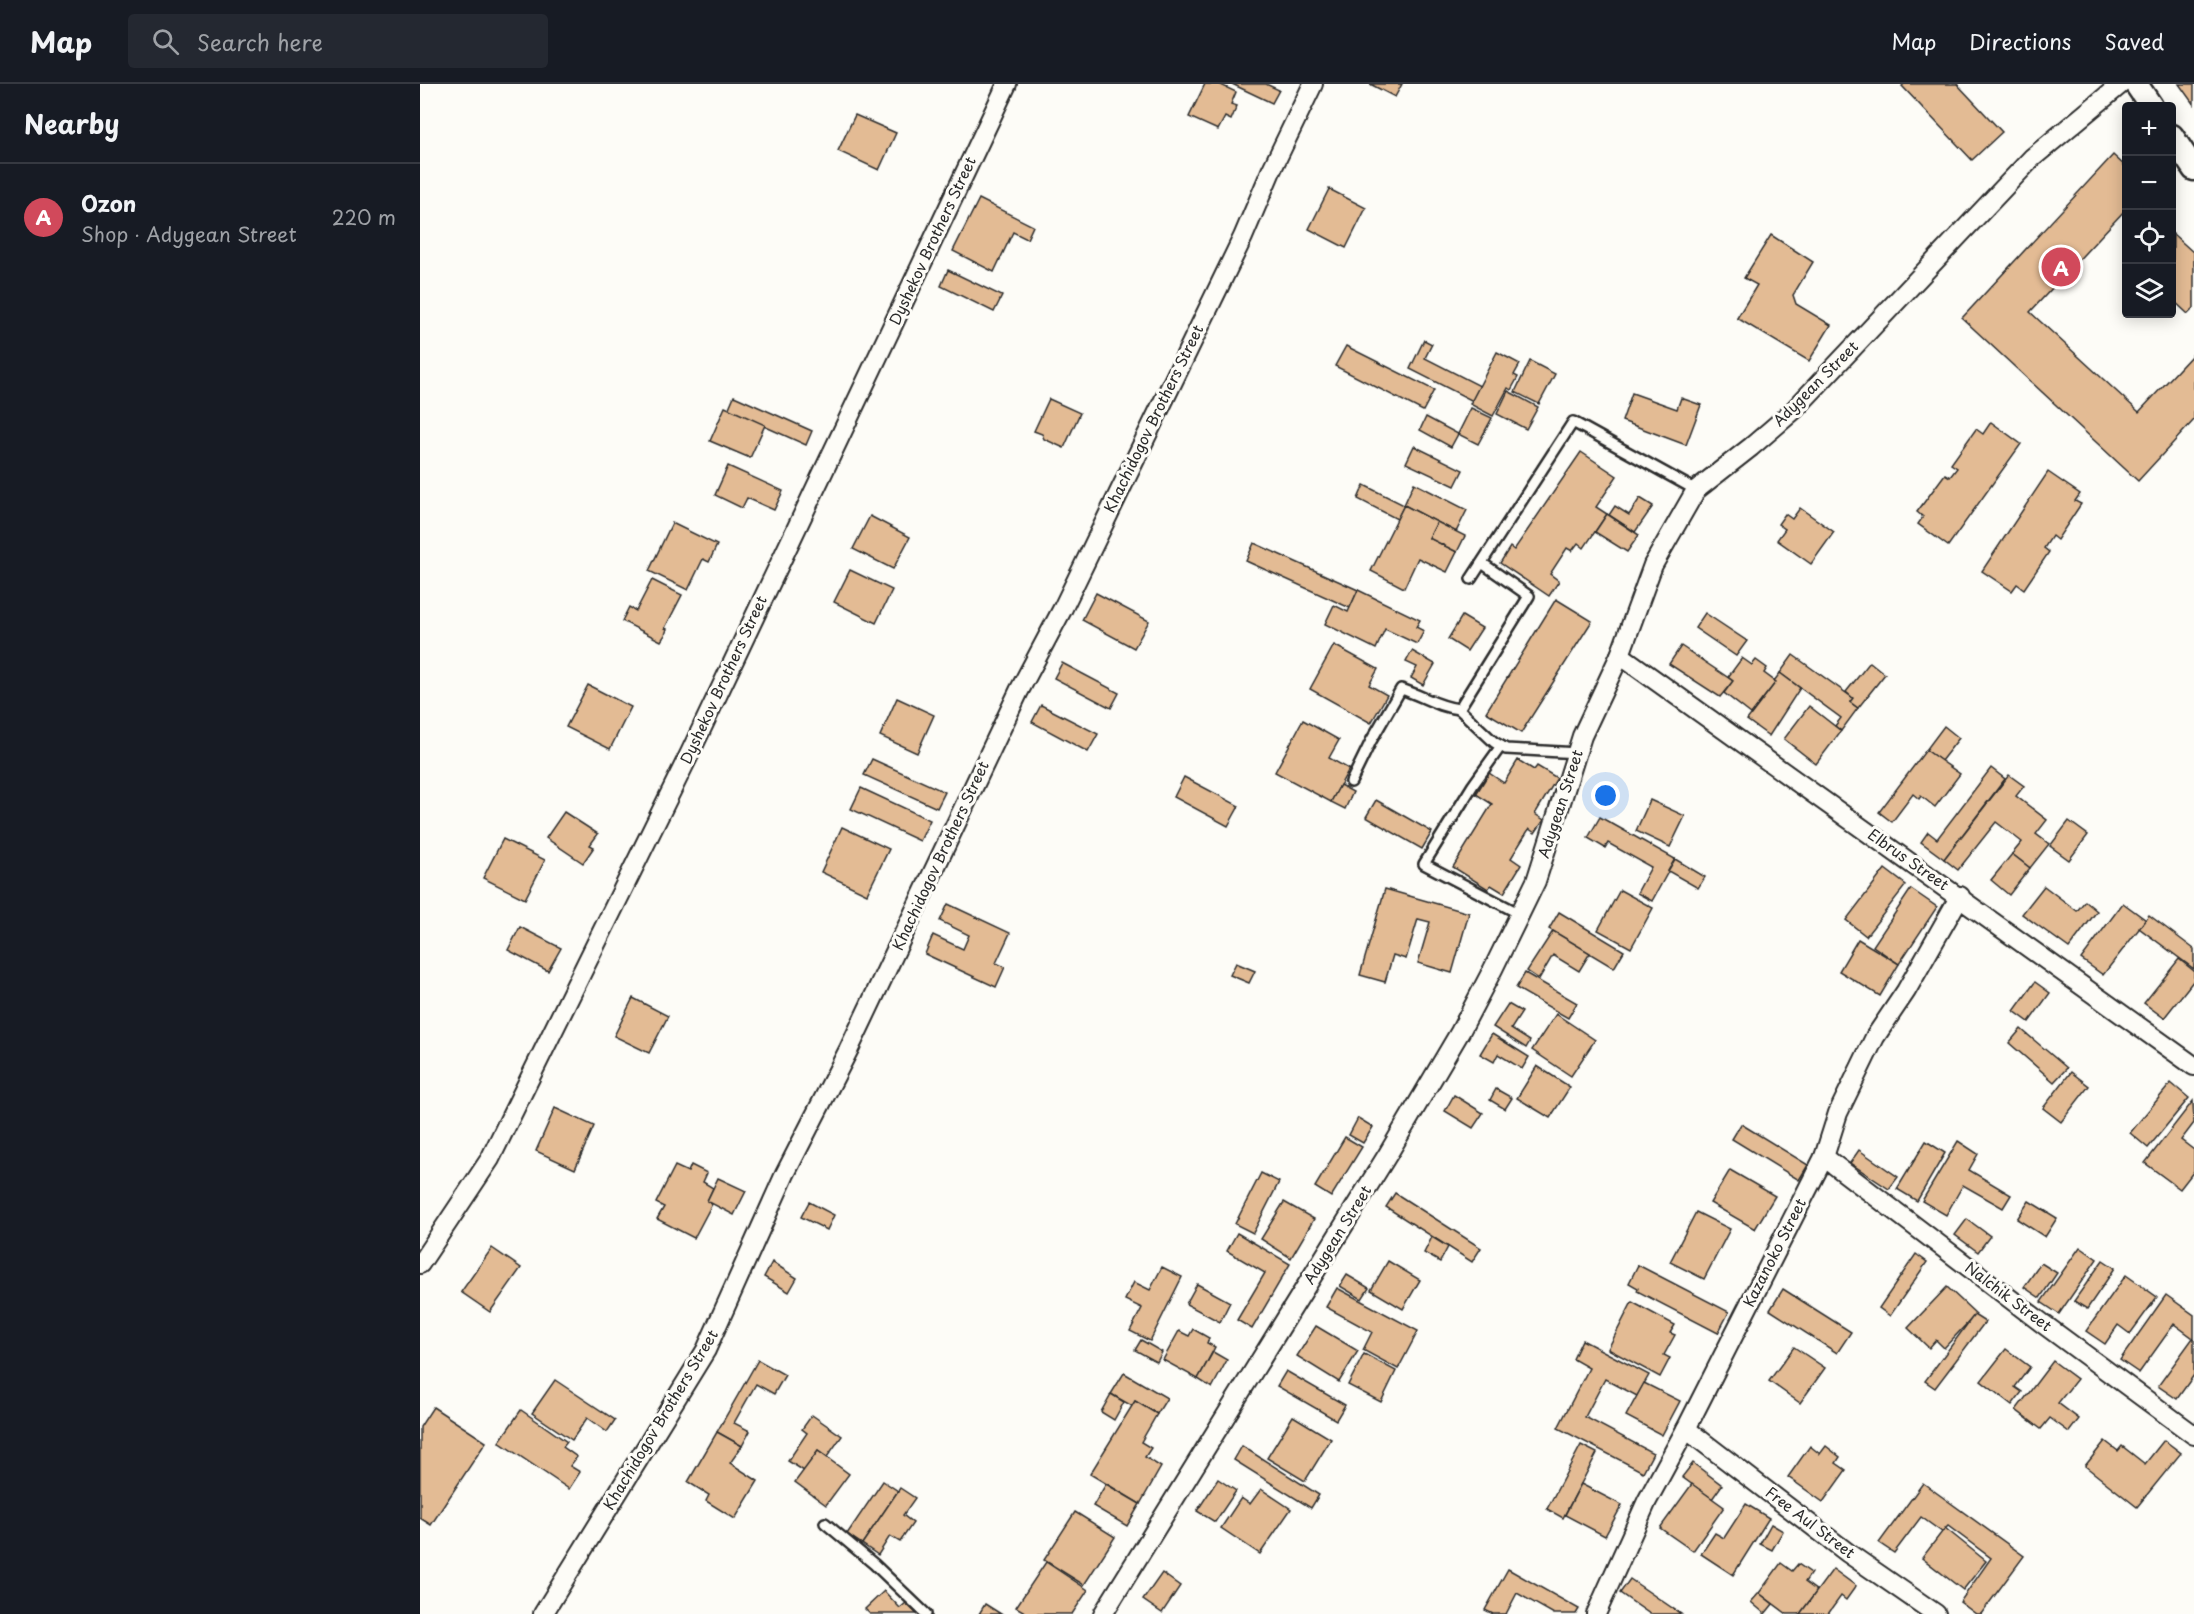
<!DOCTYPE html>
<html lang="en">
<head>
<meta charset="utf-8">
<style>
	body { margin:0; font-family:"Playpen Sans",sans-serif; background:#242831; color:#f1f3f6 }
	.controls { position:absolute; right:18px; top:18px; display:grid; overflow:hidden; border-radius:6px; box-shadow:0 3px 15px #0003 }
	.controls button { width:54px; height:54px; display:grid; place-items:center; padding:0; border:0; border-bottom:2px solid #363941; background:#171b24; color:#f1f3f6; font:30px sans-serif }
	.you { position:absolute; left:1186px; top:712px; width:21px; height:21px; margin:-15px; border:4px solid #fff; border-radius:50%; background:#1a73e8; box-shadow:0 0 0 9px #1a73e833 }
	.badge { display:grid; place-items:center; width:39px; height:39px; border-radius:50%; background:#d1495b; color:#fff; font-size:20px; font-weight:700 }
	.pin { position:absolute; translate:-50% -50%; border:3px solid #fff; box-shadow:0 2px 6px #0006 }
	.list { margin:0; padding:0; list-style:none }
	h2 { display:flex; justify-content:space-between; align-items:center; height:78px; margin:0; padding:0 24px; font-size:26px }
	h2 small { font-size:20px; font-weight:400; color:#9ea1a6 }
	.list li { display:grid; grid-template-columns:39px 1fr auto; gap:18px; align-items:center; box-sizing:border-box; height:108px; padding:0 24px; border-top:2px solid #363941 }
	.list b { display:block; font-size:22px; white-space:nowrap }
	.list p { margin:0; font-size:20px; white-space:nowrap; color:#9ea1a6 }
	.list em { font-size:20px; font-style:normal; color:#9ea1a6 }
	.icon { flex:none; width:33px; height:33px; fill:none; stroke:currentColor; stroke-width:2; stroke-linecap:round; stroke-linejoin:round }
	.map { position:relative; flex:none; width:1774px; height:1530px; overflow:hidden }
	header { display:flex; align-items:center; gap:36px; box-sizing:border-box; height:84px; padding:0 30px; background:#171b24; border-bottom:2px solid #363941 }
	header strong { font-size:28px }
	nav { display:flex; gap:33px; margin-inline-start:auto; font-size:21px }
	.search { width:420px; height:54px; background:#242831; display:flex; align-items:center; gap:15px; box-sizing:border-box; padding:0 21px; border-radius:6px; color:#9ea1a6; font-size:22px }
	main { display:flex }
	aside { flex:1; background:#171b24 }
	.map>svg:first-child { display:block }
</style>
</head>
<body>
<header>
<strong>Map</strong>
<div class="search"><svg class="icon" aria-label="search" viewBox="0 0 24 24"><circle cx="10" cy="10" r="6"/><path d="M15 15l6 6"/></svg>Search here</div>
<nav><a>Map</a><a>Directions</a><a>Saved</a></nav>
</header>
<main>
<aside>
<h2>Nearby<small></small></h2>
<ul class="list">
<li><span class="badge">A</span><div><b>Ozon</b><p>Shop · Adygean Street</p></div><em>220 m</em></li>
</ul>
</aside>
<div class="map">
<svg width="1774" height="1530" viewBox="0 0 1774 1530">
	<rect width="100%" height="100%" fill="#fdfcf7"/>
	<filter id="ink" filterUnits="userSpaceOnUse"><feTurbulence type="fractalNoise" baseFrequency=".0167" numOctaves="2"/><feDisplacementMap in="SourceGraphic" scale="12" xChannelSelector="R" yChannelSelector="G"/><feConvolveMatrix kernelMatrix="1 2 1 2 8 2 1 2 1" color-interpolation-filters="sRGB"/></filter>
	<g filter="url(#ink)">
		<!-- building -->
		<g fill="#e3bb94" stroke="#2b2b2b" stroke-width="1.5">
			<path d="M785 0H799L816 8 811 20 817 22 811 36 805 33 798 46 769 33Z"/>
			<path d="M812 0H846L859 6 852 19Z"/>
			<path d="M950 0H982L975 13Z"/>
			<path d="M1484 0H1537L1582 48 1552 76 1482 2Z"/>
			<path d="M1759 0H1774V21Z"/>
			<path d="M435 31 476 49 459 86 418 67Z"/>
			<path d="M1693 71 1706 83V125L1610 228 1719 328 1774 269V336L1718 397 1542 234Z"/>
			<path d="M909 105 946 124 926 164 889 145Z"/>
			<path d="M559 115 613 142 607 155 593 148 574 188 533 167Z"/>
			<path d="M1753 150 1774 169V224L1768 230 1752 215Z"/>
			<path d="M1351 151 1393 178 1373 211 1376 220 1411 241 1389 277 1317 234 1337 201 1324 194Z"/>
			<path d="M528 186 582 212 574 228 521 202Z"/>
			<path d="M1004 256 1012 260 1005 274 1060 302 1053 317 990 285Z"/>
			<path d="M926 262 1014 306 1003 327 915 282Z"/>
			<path d="M1077 268 1100 280 1094 291 1098 293 1091 306 1088 304 1073 332 1050 320Z"/>
			<path d="M1110 277 1135 290 1119 320 1095 308Z"/>
			<path d="M1088 307 1118 323 1106 345 1077 330Z"/>
			<path d="M1212 309 1257 325 1261 314 1281 321 1266 361 1202 337Z"/>
			<path d="M314 312 392 347 386 361 308 326Z"/>
			<path d="M629 315 660 329 644 364 624 355 622 350 614 347Z"/>
			<path d="M305 323 345 341 330 374 290 357Z"/>
			<path d="M1051 324 1072 334 1058 360 1038 350Z"/>
			<path d="M1006 333 1038 350 1031 363 1000 346Z"/>
			<path d="M1571 338 1601 360 1528 462 1498 440 1503 433 1497 428 1525 390 1530 393 1537 384 1531 380 1556 345 1563 350Z"/>
			<path d="M994 362 1043 386 1035 402 986 379Z"/>
			<path d="M1161 368 1197 392 1176 423 1187 430 1164 464 1158 459 1152 467 1147 464 1130 490 1139 497 1129 512 1080 479 1090 463 1094 466Z"/>
			<path d="M308 382 363 407 354 426 327 414 322 424 295 411Z"/>
			<path d="M1628 388 1660 410 1655 417 1661 420 1637 456 1632 452 1624 464 1629 468 1604 505 1597 500 1592 507 1562 487Z"/>
			<path d="M994 399 1047 426 1036 448 984 421Z"/>
			<path d="M944 401 984 421 977 435 938 415Z"/>
			<path d="M1220 414 1233 422 1215 448 1189 431 1195 422 1209 431Z"/>
			<path d="M984 421 1017 438 1009 454 1037 468 1027 488 998 474 984 504 951 487Z"/>
			<path d="M1380 424 1414 448 1391 480 1357 456 1365 445 1358 440 1365 430 1372 435Z"/>
			<path d="M1187 430 1219 451 1207 468 1175 448Z"/>
			<path d="M450 432 490 453 473 485 433 465Z"/>
			<path d="M1017 438 1045 452 1037 468 1009 454Z"/>
			<path d="M252 439 297 461 289 478 283 475 268 506 229 487Z"/>
			<path d="M834 459 938 506 930 524 826 477Z"/>
			<path d="M430 486 472 506 456 539 414 518Z"/>
			<path d="M232 496 262 511 245 544 247 545 245 551 241 557 202 537 209 523 216 527Z"/>
			<path d="M938 506 1000 536 996 543 1004 547 997 560 965 545 956 565 905 540 914 521 928 528Z"/>
			<path d="M676 509 729 537 714 564 662 536Z"/>
			<path d="M1136 515 1172 537 1101 649 1066 628Z"/>
			<path d="M1285 529 1327 557 1316 572 1275 544Z"/>
			<path d="M1042 532 1062 544 1047 567 1028 555Z"/>
			<path d="M914 561 958 585 949 601 967 611 951 639 890 605Z"/>
			<path d="M1261 562 1313 597 1300 613 1249 580Z"/>
			<path d="M992 567 1015 580 1003 601 991 594 997 583 986 578Z"/>
			<path d="M1373 571 1433 614 1430 618 1438 624 1421 647 1415 642 1421 634 1360 589Z"/>
			<path d="M1322 574 1332 581 1336 576 1347 584 1344 589 1356 598 1331 630 1304 609 1313 597 1308 593Z"/>
			<path d="M1450 578 1465 590 1438 624 1430 618 1433 614 1426 608Z"/>
			<path d="M642 579 699 609 691 624 634 594Z"/>
			<path d="M1360 589 1380 604 1349 652 1327 636 1356 598 1354 597Z"/>
			<path d="M168 601 211 623 190 665 146 643Z"/>
			<path d="M477 614 514 631 497 669 460 652Z"/>
			<path d="M621 621 678 650 668 668 612 638Z"/>
			<path d="M1389 622 1421 647 1396 680 1364 655Z"/>
			<path d="M883 636 919 656 909 674 929 685 911 718 855 688Z"/>
			<path d="M1524 642 1539 654 1521 677 1506 666Z"/>
			<path d="M1506 666 1540 690 1515 723 1501 712 1499 715 1493 710 1472 738 1459 728Z"/>
			<path d="M452 675 525 708 517 724 444 691Z"/>
			<path d="M1098 676 1114 686 1117 682 1137 694 1115 730 1124 736 1115 749 1109 745 1091 774 1101 781 1084 809 1071 801 1068 805 1033 783 1072 720 1056 710 1069 689 1084 699Z"/>
			<path d="M1571 684 1585 695 1524 775 1501 758 1508 748 1517 755Z"/>
			<path d="M1589 691 1604 702 1596 712 1627 736 1616 750 1629 760 1610 784 1592 770 1602 758 1576 738 1538 786 1524 775Z"/>
			<path d="M764 693 819 722 808 742 754 713Z"/>
			<path d="M920 701 933 708 925 725 911 718Z"/>
			<path d="M441 704 510 736 500 757 431 725Z"/>
			<path d="M956 716 1012 748 1002 765 946 733Z"/>
			<path d="M1230 716 1265 732 1250 763 1216 747Z"/>
			<path d="M144 728 178 750 170 761 174 763 163 779 126 754Z"/>
			<path d="M1180 733 1255 775 1232 817 1217 809 1231 783 1188 759 1185 764 1168 754Z"/>
			<path d="M1649 737 1668 751 1649 776 1630 762Z"/>
			<path d="M422 743 469 765 447 810 401 788Z"/>
			<path d="M83 755 125 776 105 815 63 794Z"/>
			<path d="M1592 770 1610 784 1589 811 1571 796Z"/>
			<path d="M1255 775 1285 793 1278 804 1248 787Z"/>
			<path d="M1465 785 1486 801 1446 852 1426 836Z"/>
			<path d="M1624 802 1657 827 1665 817 1677 827 1649 864 1602 830Z"/>
			<path d="M965 805 1049 829 1032 889 998 879 1010 838 998 835 986 875 973 871 965 898 940 891Z"/>
			<path d="M1491 805 1517 823 1479 880 1453 862Z"/>
			<path d="M1200 806 1233 824 1211 864 1178 846Z"/>
			<path d="M1703 819 1726 836 1683 891 1661 875Z"/>
			<path d="M528 820 590 849 576 879 585 883 576 903 505 870 513 851 543 865 549 851 520 837Z"/>
			<path d="M1139 828 1204 867 1194 884 1129 845Z"/>
			<path d="M1729 831 1774 865V885L1719 844Z"/>
			<path d="M100 843 141 864 128 887 88 866Z"/>
			<path d="M1133 847 1170 869 1159 887 1133 871 1119 895 1107 887Z"/>
			<path d="M1438 855 1479 880 1460 912 1419 887Z"/>
			<path d="M1759 875 1774 887V896L1744 934 1724 919Z"/>
			<path d="M816 879 835 887 829 899 810 891Z"/>
			<path d="M1105 889 1157 919 1148 934 1096 904Z"/>
			<path d="M1615 898 1630 909 1609 938 1594 927Z"/>
			<path d="M213 914 248 932 229 969 194 952Z"/>
			<path d="M1088 920 1102 928 1091 945 1110 957 1106 964 1073 943Z"/>
			<path d="M1136 930 1175 956 1151 992 1112 966Z"/>
			<path d="M1601 945 1647 984 1634 998 1589 959Z"/>
			<path d="M1072 950 1109 973 1102 985 1078 970 1074 978 1060 970Z"/>
			<path d="M1117 982 1150 1003 1130 1034 1097 1014Z"/>
			<path d="M1651 988 1669 1002 1641 1038 1623 1024Z"/>
			<path d="M1751 999 1769 1014 1728 1064 1710 1049Z"/>
			<path d="M1076 1005 1092 1014 1085 1025 1070 1016Z"/>
			<path d="M1034 1011 1063 1029 1053 1044 1025 1027Z"/>
			<path d="M1773 1017 1774 1039 1761 1056 1774 1066V1087L1760 1105 1725 1079Z"/>
			<path d="M135 1024 174 1042 155 1085 116 1067Z"/>
			<path d="M938 1034 953 1043 943 1059 929 1051Z"/>
			<path d="M1321 1040 1388 1081 1379 1096 1312 1055Z"/>
			<path d="M925 1053 942 1063 911 1113 895 1103Z"/>
			<path d="M1506 1057 1525 1069 1497 1117 1477 1105Z"/>
			<path d="M1538 1057 1558 1070 1549 1086 1591 1111 1583 1124 1543 1101 1526 1131 1502 1117Z"/>
			<path d="M1439 1066 1478 1093 1469 1105 1430 1079Z"/>
			<path d="M271 1081 287 1089 283 1098 293 1104 287 1117 292 1120 274 1154 237 1135 244 1123 236 1119 255 1082 268 1088Z"/>
			<path d="M1310 1086 1355 1112 1335 1145 1290 1119Z"/>
			<path d="M841 1089 859 1098 833 1149 815 1140Z"/>
			<path d="M298 1094 326 1107 314 1131 287 1117Z"/>
			<path d="M975 1109 1061 1164 1052 1178 966 1123Z"/>
			<path d="M1609 1117 1637 1134 1625 1153 1597 1135Z"/>
			<path d="M389 1118 414 1131 407 1146 381 1133Z"/>
			<path d="M864 1118 894 1135 871 1174 841 1155Z"/>
			<path d="M1276 1128 1310 1145 1284 1195 1250 1178Z"/>
			<path d="M1547 1135 1570 1152 1558 1168 1535 1151Z"/>
			<path d="M817 1149 870 1180 832 1245 817 1236 845 1189 807 1167Z"/>
			<path d="M1012 1153 1028 1163 1020 1178 1004 1169Z"/>
			<path d="M1660 1163 1677 1175 1639 1230 1621 1218Z"/>
			<path d="M72 1164 101 1184 70 1228 41 1208Z"/>
			<path d="M1496 1170 1507 1178 1470 1232 1459 1224Z"/>
			<path d="M1683 1176 1695 1184 1667 1225 1654 1217Z"/>
			<path d="M968 1177 1000 1196 983 1225 951 1206Z"/>
			<path d="M352 1178 377 1194 369 1208 344 1193Z"/>
			<path d="M1621 1179 1637 1189 1620 1214 1604 1203Z"/>
			<path d="M1218 1181 1309 1228 1298 1249 1217 1207 1218 1204 1209 1199Z"/>
			<path d="M742 1183 762 1193 730 1257 710 1247 722 1224 705 1216 714 1198 730 1206Z"/>
			<path d="M927 1191 949 1204 942 1215 920 1202Z"/>
			<path d="M1706 1191 1737 1213 1710 1250 1698 1241 1685 1260 1666 1247Z"/>
			<path d="M777 1200 810 1218 800 1238 766 1220Z"/>
			<path d="M1527 1203 1556 1230 1524 1264 1516 1256 1509 1264 1488 1244Z"/>
			<path d="M917 1204 998 1247 978 1285 943 1266 952 1248 906 1223Z"/>
			<path d="M1363 1205 1431 1248 1417 1269 1350 1226Z"/>
			<path d="M1746 1211 1774 1231V1291L1757 1315 1738 1302 1773 1254 1754 1240 1719 1289 1700 1276Z"/>
			<path d="M1212 1218 1255 1241 1250 1249 1255 1251 1244 1271 1250 1274 1240 1293 1188 1265Z"/>
			<path d="M1554 1231 1565 1238 1515 1304 1505 1297Z"/>
			<path d="M896 1242 938 1267 919 1298 877 1272Z"/>
			<path d="M773 1245 789 1254 787 1259 795 1263 778 1295 743 1276 759 1247 769 1252Z"/>
			<path d="M721 1256 742 1268 737 1278 715 1266Z"/>
			<path d="M1162 1256 1229 1291 1217 1312 1185 1295 1165 1333 1233 1369 1223 1388 1138 1344 1169 1284 1153 1275Z"/>
			<path d="M1374 1263 1405 1284 1380 1319 1349 1297Z"/>
			<path d="M1586 1265 1610 1283 1595 1303 1602 1308 1592 1321 1561 1297Z"/>
			<path d="M793 1268 807 1276 792 1304 778 1295Z"/>
			<path d="M944 1270 976 1287 961 1318 928 1301Z"/>
			<path d="M338 1276 365 1291 354 1310 336 1300 314 1339 330 1347 322 1362 297 1348Z"/>
			<path d="M1633 1277 1657 1295 1638 1319 1659 1335 1649 1348 1630 1334 1621 1345 1596 1326Z"/>
			<path d="M866 1287 925 1321 916 1336 857 1302Z"/>
			<path d="M704 1289 747 1314 737 1330 715 1317 712 1322 691 1310Z"/>
			<path d="M135 1296 195 1336 187 1348 167 1334 152 1356 112 1329Z"/>
			<path d="M1224 1299 1260 1317 1242 1351 1206 1332Z"/>
			<path d="M691 1310 704 1318 694 1336 681 1328Z"/>
			<path d="M715 1317 737 1330 721 1358 731 1364 725 1373 741 1383 720 1420 670 1390Z"/>
			<path d="M13 1323 66 1358 11 1441 0 1434V1343Z"/>
			<path d="M101 1326 147 1358 143 1363 157 1373 150 1382 160 1388 149 1405 79 1358Z"/>
			<path d="M392 1331 422 1352 407 1373 398 1367 384 1387 368 1377 387 1349 382 1345Z"/>
			<path d="M873 1332 911 1355 885 1397 847 1374Z"/>
			<path d="M297 1348 322 1362 310 1379 338 1397 315 1435 286 1417 289 1411 268 1398Z"/>
			<path d="M1744 1356 1761 1369 1717 1423 1665 1382 1685 1357 1698 1367 1702 1362 1725 1380Z"/>
			<path d="M1161 1361 1177 1369 1143 1434 1127 1425Z"/>
			<path d="M822 1362 899 1411 891 1424 814 1376Z"/>
			<path d="M1390 1362 1400 1370 1406 1362 1420 1373 1416 1379 1426 1386 1403 1418 1368 1393Z"/>
			<path d="M398 1367 429 1390 406 1421 375 1398Z"/>
			<path d="M1273 1379 1302 1401 1292 1415 1262 1393Z"/>
			<path d="M798 1395 816 1407 795 1438 777 1427Z"/>
			<path d="M463 1397 478 1407 442 1460 427 1450Z"/>
			<path d="M1503 1399 1604 1472 1561 1530H1556L1540 1518 1571 1474 1528 1442 1522 1448 1501 1433 1474 1469 1459 1459Z"/>
			<path d="M686 1400 720 1420 707 1442 673 1422Z"/>
			<path d="M1161 1400 1202 1421 1185 1452 1145 1431Z"/>
			<path d="M1272 1400 1304 1423 1273 1467 1240 1444Z"/>
			<path d="M480 1404 495 1414 483 1431 493 1439 480 1458 470 1452 458 1471 442 1460Z"/>
			<path d="M841 1405 871 1425 840 1470 801 1444 821 1414 830 1420Z"/>
			<path d="M1326 1420 1349 1434 1313 1491 1281 1470 1295 1449 1304 1454Z"/>
			<path d="M655 1428 695 1453 664 1501 624 1476Z"/>
			<path d="M1351 1440 1363 1447 1352 1466 1340 1460Z"/>
			<path d="M1525 1444 1566 1477 1543 1506 1502 1474Z"/>
			<path d="M626 1478 668 1506 652 1530H608L596 1523Z"/>
			<path d="M1361 1479 1372 1487 1378 1480 1391 1489 1385 1498 1397 1507 1380 1530H1367L1339 1509Z"/>
			<path d="M1088 1485 1159 1525 1156 1530H1134L1097 1509 1086 1530H1073L1065 1526Z"/>
			<path d="M1413 1485 1436 1502 1426 1516 1421 1512 1408 1530H1380Z"/>
			<path d="M742 1489 760 1502 742 1529 723 1516Z"/>
			<path d="M1210 1495 1261 1530H1230L1200 1509Z"/>
			<path d="M464 1507 480 1524 486 1519 497 1530H450L445 1525Z"/>
			<path d="M1339 1509 1353 1520 1345 1530 1331 1518Z"/>
			<path d="M565 1520 581 1530H559Z"/>
		</g>
		<g fill="none" stroke-linecap="round" stroke-linejoin="round">
			<!-- service casing -->
			<g stroke="#2b2b2b" stroke-width="14">
				<g id="service">
					<path d="M1062 479 1109 512 1039 625 1074 658 1086 665 1158 669"/>
					<path d="M1051 495 1153 338 1276 406"/>
					<path d="M1081 662 1053 701 1004 780 1100 830"/>
					<path d="M931 698 951 657 981 605C1001 611 1018 623 1039 625"/>
					<path d="M405 1439 454 1480 506 1530"/>
				</g>
			</g>
			<!-- minor casing -->
			<g stroke="#2b2b2b" stroke-width="22">
				<g id="minor">
					<path d="M1200 571 1774 982"/>
					<path d="M1404 1073 1622 1239 1774 1351"/>
					<path d="M0 1180 70 1075 270 669 587 0"/>
					<path d="M1266 1345 1428 1469 1516 1530"/>
					<path d="M123 1530 286 1266 365 1090 429 965 599 607 643 524 823 153 851 87 893 0"/>
					<path d="M683 1530 968 1070 1040 948 1073 885 1116 797 1162 652 1200 571 1233 481 1276 406 1331 363 1374 326 1612 74 1701 0"/>
					<path d="M1176 1530 1227 1417 1266 1345 1404 1073 1418 1029 1455 953 1486 907 1540 812"/>
				</g>
			</g>
			<!-- tertiary casing -->
			<g stroke="#2b2b2b" stroke-width="27">
				<g id="tertiary">
					<path d="M1716 0 1731 22"/>
					<path d="M1752 52 1774 85"/>
				</g>
			</g>
			<!-- service -->
			<use href="#service" stroke="#fdfcf7" stroke-width="9"/>
			<!-- minor -->
			<use href="#minor" stroke="#fdfcf7" stroke-width="18"/>
			<!-- tertiary -->
			<use href="#tertiary" stroke="#fdfcf7" stroke-width="22"/>
		</g>
	</g>
	<g text-anchor="middle" stroke-width="6" stroke-linejoin="round" paint-order="stroke">
		<!-- street labels -->
		<g font-size="15" fill="#2b2b2b" stroke="#fdfcf7">
			<text transform="translate(513 157) rotate(-65)" y="5">Dyshekov Brothers Street</text>
			<text transform="translate(1396 300) rotate(-45)" y="5">Adygean Street</text>
			<text transform="translate(734 335) rotate(-64)" y="5">Khachidogov Brothers Street</text>
			<text transform="translate(304 596) rotate(-65)" y="5">Dyshekov Brothers Street</text>
			<text transform="translate(1141 720) rotate(-72)" y="5">Adygean Street</text>
			<text transform="translate(521 772) rotate(-65)" y="5">Khachidogov Brothers Street</text>
			<text transform="translate(1488 776) rotate(35)" y="5">Elbrus Street</text>
			<text transform="translate(918 1151) rotate(-58)" y="5">Adygean Street</text>
			<text transform="translate(1355 1169) rotate(-63)" y="5">Kazanoko Street</text>
			<text transform="translate(1588 1213) rotate(37)" y="5">Nalchik Street</text>
			<text transform="translate(241 1336) rotate(-59)" y="5">Khachidogov Brothers Street</text>
			<text transform="translate(1390 1439) rotate(37)" y="5">Free Aul Street</text>
		</g>
	</g>
</svg>
<div class="controls">
<button>+</button>
<button>−</button>
<button><svg class="icon" aria-label="locate" viewBox="0 0 24 24"><circle cx="12" cy="12" r="6"/><path d="M12 2v4M12 18v4M2 12h4M18 12h4"/></svg></button>
<button><svg class="icon" aria-label="layers" viewBox="0 0 24 24"><path d="M12 4l9 5-9 5-9-5zM3 14l9 5 9-5"/></svg></button>
</div>
<div class="you"></div>
<div class="pin badge" style="left:1641px;top:183px">A</div>
</div>
</main>
</body>
</html>
